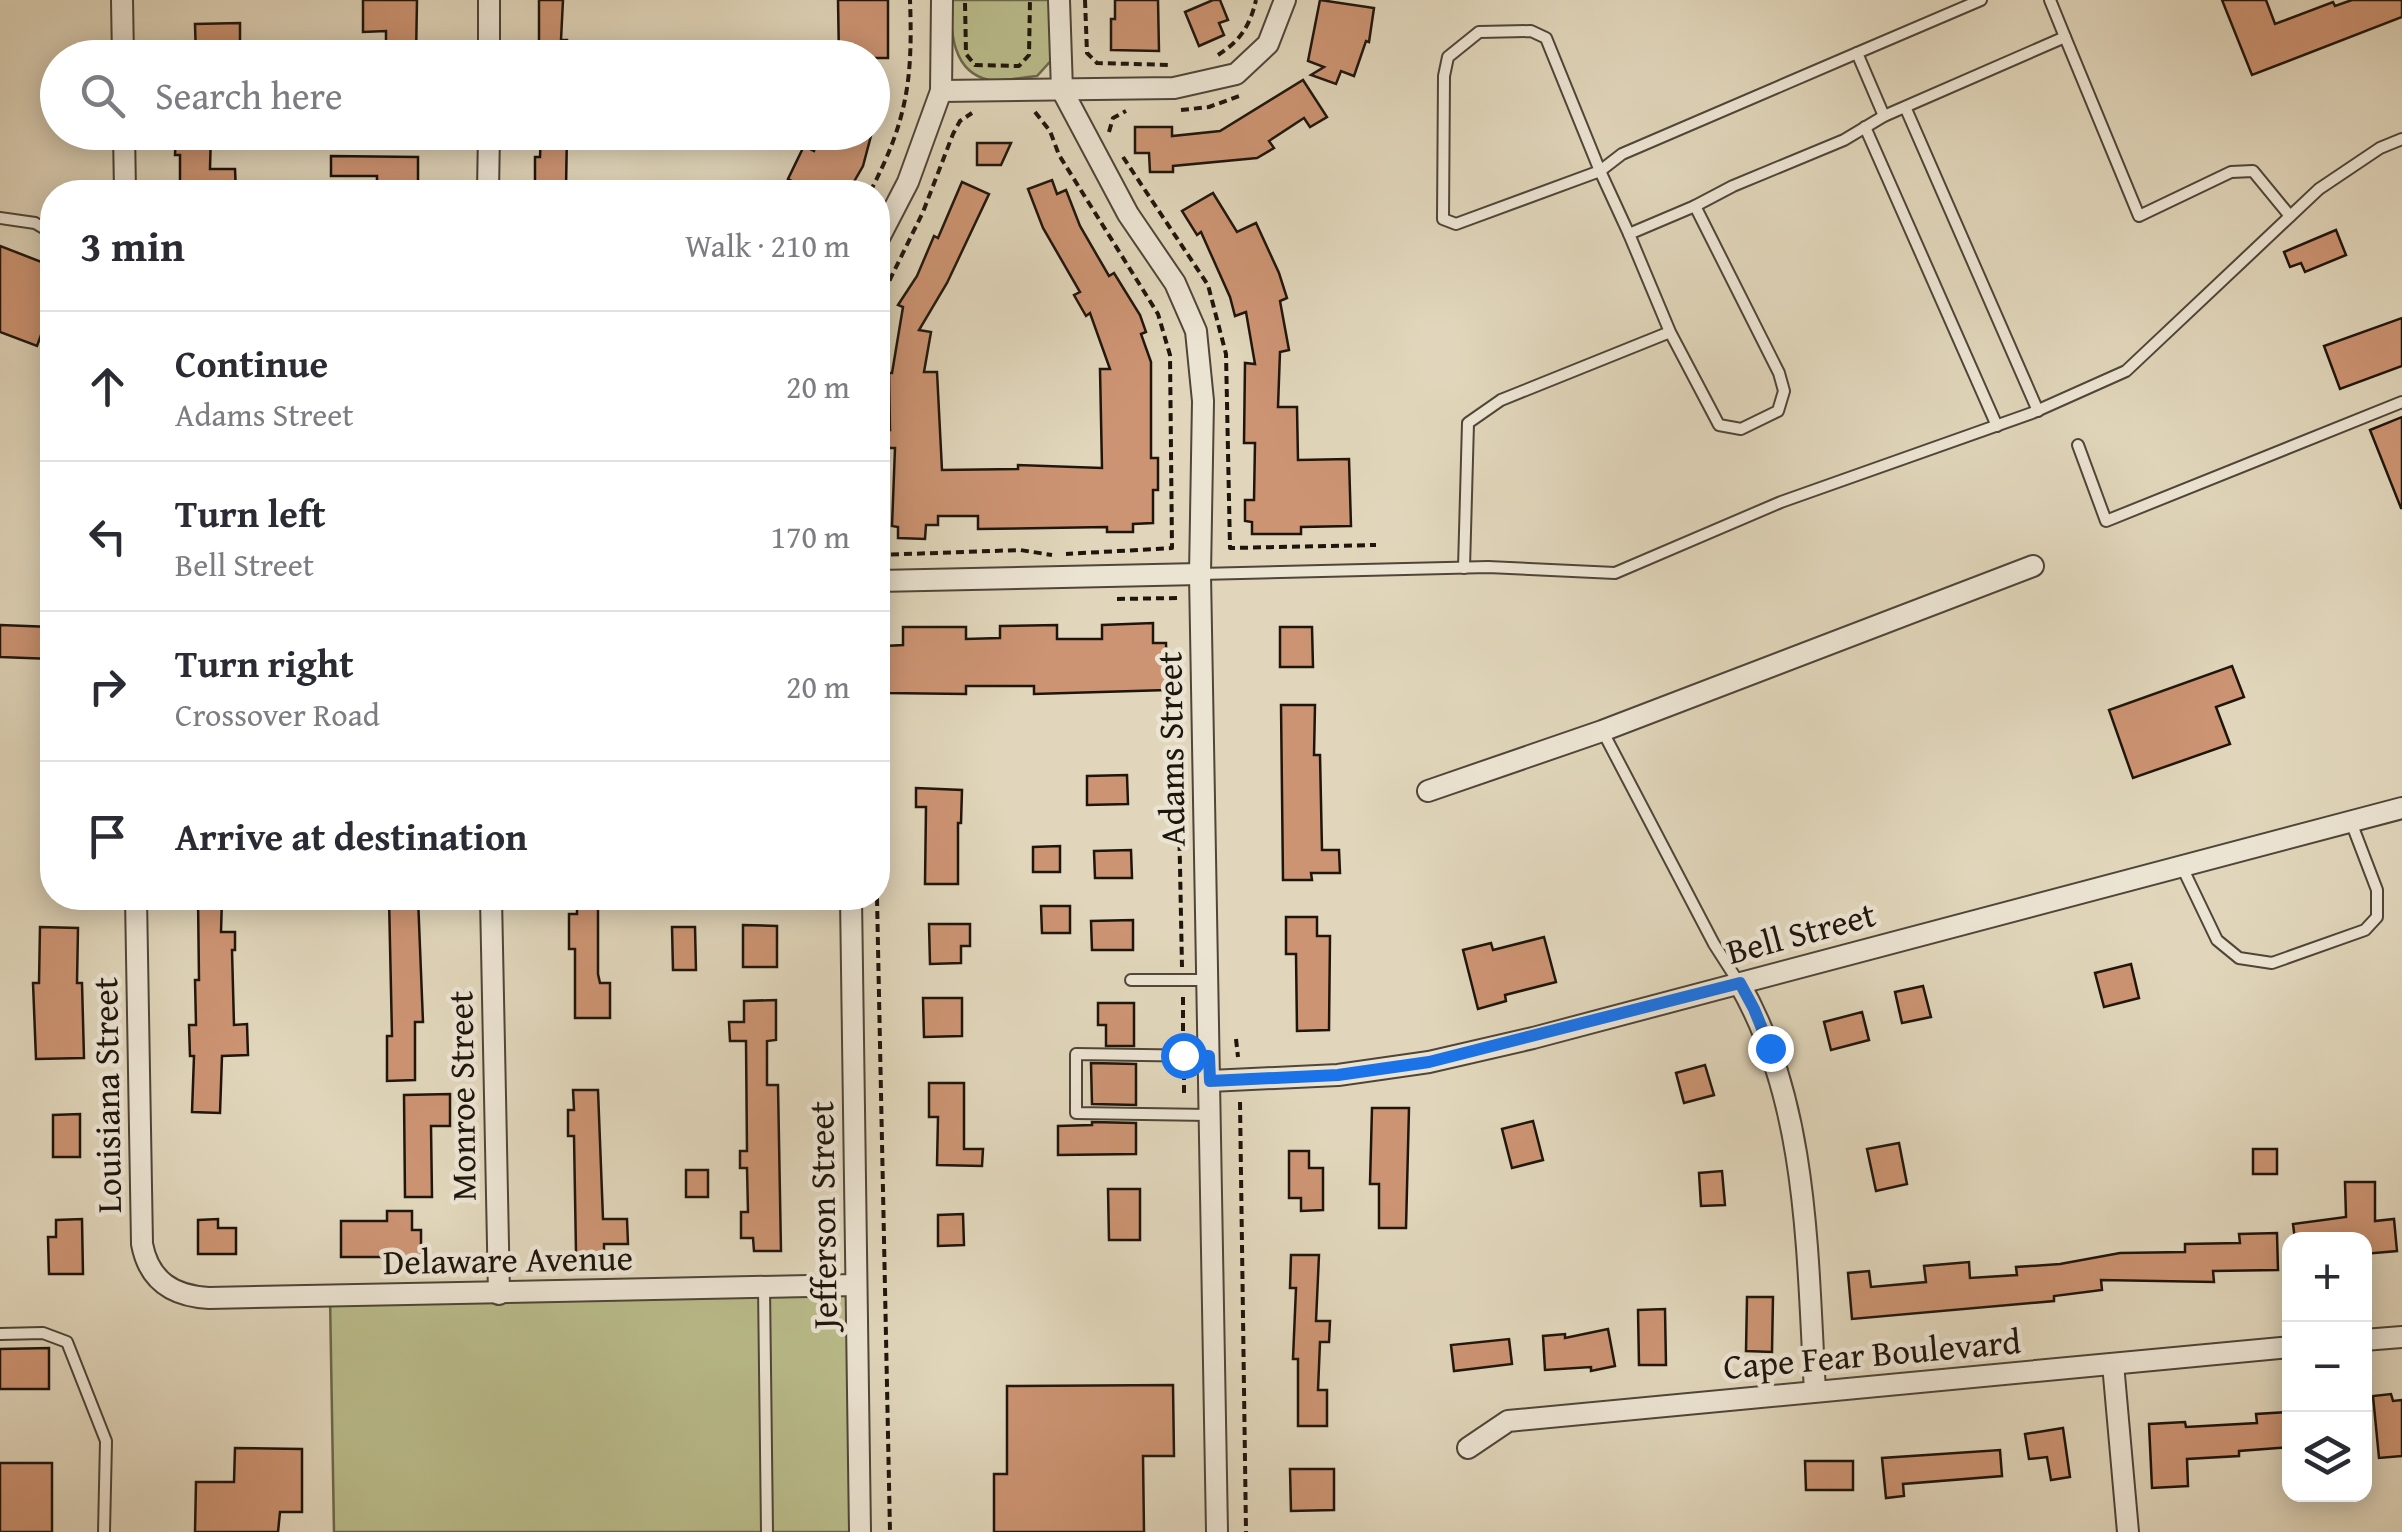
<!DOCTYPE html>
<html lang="en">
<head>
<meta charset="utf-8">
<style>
	body { margin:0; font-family:"Gentium Book Plus",serif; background:#f2f2f3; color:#2b2b33 }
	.controls { position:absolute; right:30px; bottom:30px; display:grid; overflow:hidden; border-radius:20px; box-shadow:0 5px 25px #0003 }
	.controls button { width:90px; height:90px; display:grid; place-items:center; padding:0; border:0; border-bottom:2px solid #e1e1e2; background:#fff; color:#2b2b33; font:50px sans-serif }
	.stop { position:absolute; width:30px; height:30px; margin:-22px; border:8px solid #1a73e8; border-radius:50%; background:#fff }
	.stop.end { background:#1a73e8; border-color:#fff; box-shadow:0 2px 10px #0008 }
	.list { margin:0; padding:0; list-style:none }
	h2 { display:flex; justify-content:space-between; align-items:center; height:130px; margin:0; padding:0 40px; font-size:42px }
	h2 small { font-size:32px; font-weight:400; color:#7c7c81 }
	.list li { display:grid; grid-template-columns:65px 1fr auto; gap:30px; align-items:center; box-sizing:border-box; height:150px; padding:0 40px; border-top:2px solid #e1e1e2 }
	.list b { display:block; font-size:38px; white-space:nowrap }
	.list p { margin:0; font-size:32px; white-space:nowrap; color:#7c7c81 }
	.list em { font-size:32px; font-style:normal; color:#7c7c81 }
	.icon { flex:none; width:55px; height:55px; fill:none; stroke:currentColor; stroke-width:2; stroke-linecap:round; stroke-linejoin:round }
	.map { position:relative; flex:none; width:2402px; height:1532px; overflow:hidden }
	.search { position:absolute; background:#fff; box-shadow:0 5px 25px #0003; left:40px; top:40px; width:850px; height:110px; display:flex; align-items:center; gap:25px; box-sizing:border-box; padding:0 35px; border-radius:55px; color:#7c7c81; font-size:38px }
	.panel { position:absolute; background:#fff; box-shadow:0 5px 25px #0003; left:40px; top:180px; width:850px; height:730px; border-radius:40px }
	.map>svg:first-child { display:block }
</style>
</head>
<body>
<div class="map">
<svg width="2402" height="1532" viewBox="0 0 2402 1532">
	<rect width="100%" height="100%" fill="#e1d6bb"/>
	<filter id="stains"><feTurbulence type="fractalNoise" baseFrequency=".002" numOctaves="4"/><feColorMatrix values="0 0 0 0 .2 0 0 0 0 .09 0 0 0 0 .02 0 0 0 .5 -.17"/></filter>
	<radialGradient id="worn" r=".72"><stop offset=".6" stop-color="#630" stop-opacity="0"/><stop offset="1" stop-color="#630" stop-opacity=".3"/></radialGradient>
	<!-- green -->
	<g fill="#babc8b" stroke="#6c684c" stroke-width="2.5">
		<path d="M950 0H1055L1056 55 1037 76C1023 77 1002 82 989 80 951 72 951 29 950 0Z"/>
		<path d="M856 1285 860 1532H334L330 1296Z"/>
	</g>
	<!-- building -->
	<g fill="#cd9473" stroke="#1e150d" stroke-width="2.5">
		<path d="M363 0H417L416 58H386V31L363 32Z"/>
		<path d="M539 0H563L561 40H567V58H539Z"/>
		<path d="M838 0H888V58H839Z"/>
		<path d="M1115 0H1158L1159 51 1111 50V19H1115Z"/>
		<path d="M1213 0H1220L1228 20 1219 23 1224 35 1199 46 1185 12Z"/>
		<path d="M1320 0 1374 8 1369 42 1366 41 1354 76 1341 71 1336 84 1311 75 1324 67 1308 61Z"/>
		<path d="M2222 0H2266L2275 24 2333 2 2335 6 2352 0H2402V17L2252 75Z"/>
		<path d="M240 23V58H196L195 24Z"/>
		<path d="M1303 80 1327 117 1310 127 1304 118 1269 141 1274 148 1257 158 1173 166V172H1150L1149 153H1135V127H1172V136L1220 131Z"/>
		<path d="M176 132H211L210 169H235L236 192H180V155H175Z"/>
		<path d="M541 132H567L566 189H535V157H540Z"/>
		<path d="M820 132H872L863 166 848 192H792L796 183 788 179 804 146 814 151Z"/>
		<path d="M977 143H1011L1001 165H977Z"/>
		<path d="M331 156 418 157V192H377V176H331Z"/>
		<path d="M1052 180 1057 194 1066 190 1080 226 1109 276 1114 273 1140 315 1146 332 1141 334 1151 362V458H1158V490H1153V523L1133 524V532H1107V527L978 529V516H938V525H926L925 539 898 538V527L892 526 895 448H885L884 430H890L889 373H892L903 307 898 305 917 276 934 236 938 238 962 182 989 194 947 283 919 330 931 332 924 372H937L942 470 1018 469V465L1102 468 1100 369H1110L1090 313 1086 316 1074 295 1080 292 1043 228 1028 189Z"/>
		<path d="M1213 193 1237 232 1256 223 1279 273 1287 298 1280 301 1289 350 1280 352 1278 407H1297L1298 460 1349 459 1351 526 1301 527V534H1252V522L1245 521V500H1254L1255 443H1244L1245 363 1255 364 1246 312 1235 316 1230 297 1201 232 1197 235 1182 211Z"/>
		<path d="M2336 230 2346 255 2305 272 2301 263 2290 267 2284 252Z"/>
		<path d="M0 246 52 266V305L37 346 0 332Z"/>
		<path d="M2402 318V366L2340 389 2324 346Z"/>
		<path d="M2402 417V508H2401L2370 430Z"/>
		<path d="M1153 623V643H1166L1167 690 1034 694V686H966V694L885 693V646L903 645V627H966V639L1000 638V626L1057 625V639H1102V625Z"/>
		<path d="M0 625 52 627V659L0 657Z"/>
		<path d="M1280 627H1312L1313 667H1280Z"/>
		<path d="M2232 666 2244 697 2216 707 2230 744 2133 778 2109 710Z"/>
		<path d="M1281 705H1315L1314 755H1320L1322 850H1339L1340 873H1311L1312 880H1283Z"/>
		<path d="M1127 775 1128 804 1087 805V776Z"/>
		<path d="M916 788 962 790 961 823H958V884H925L926 807H916Z"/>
		<path d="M1060 846V872H1033V847Z"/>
		<path d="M1131 850 1132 878H1095L1094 851Z"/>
		<path d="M198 898H222L221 932H235V950H232L234 1025 247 1024 248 1055 222 1056 220 1113 192 1112 194 1056H190L189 1025H196L195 980H199Z"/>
		<path d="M389 898H418L423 1022H415V1080L387 1081V1036H392Z"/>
		<path d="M577 898H598V974L600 983H610V1018H575V949H569V914H577Z"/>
		<path d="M1041 906H1070V933H1042Z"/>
		<path d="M1286 917H1317V936H1330L1329 1030 1297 1031 1296 954H1286Z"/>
		<path d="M1133 920V950H1092L1091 921Z"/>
		<path d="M929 924H970V946H961V963L930 964Z"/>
		<path d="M743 925 777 926V967H743Z"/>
		<path d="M40 927 78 928 77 983H82L84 1058 36 1059 33 983H39Z"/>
		<path d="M672 927H695L696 970H673Z"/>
		<path d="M1544 937 1556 982 1505 995 1506 1001 1478 1009 1463 950 1491 943 1493 950Z"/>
		<path d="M2131 964 2139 998 2104 1007 2095 973Z"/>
		<path d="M1923 986 1931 1017 1902 1023 1895 992Z"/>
		<path d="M923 998H962V1036L924 1037Z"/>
		<path d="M776 1000V1040L767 1041V1085H778L781 1251H754L753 1238H741V1212H748L747 1168H740V1151H747L746 1041H730L729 1022H744V1001Z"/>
		<path d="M1098 1003H1134V1046H1106V1025H1098Z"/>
		<path d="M1862 1012 1869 1040 1831 1050 1824 1022Z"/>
		<path d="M1091 1063 1136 1064V1105L1092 1104Z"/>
		<path d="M1705 1065 1714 1095 1684 1103 1676 1073Z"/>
		<path d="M929 1083H964V1149H983L982 1166 937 1165 938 1117H929Z"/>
		<path d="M573 1090H598L603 1219H627L628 1244H604V1253H576L574 1136H568V1110H574Z"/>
		<path d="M450 1094V1126H431L432 1197H405L404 1095Z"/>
		<path d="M1372 1108H1409L1406 1228H1379V1184H1370Z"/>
		<path d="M80 1114V1157H53V1115Z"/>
		<path d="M1533 1121 1543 1160 1512 1168 1502 1129Z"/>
		<path d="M1092 1122 1136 1123V1154L1058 1155V1126L1092 1125Z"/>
		<path d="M1899 1143 1907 1184 1876 1191 1867 1149Z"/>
		<rect x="2253" y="1149" width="24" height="25"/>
		<path d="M1289 1151H1309V1168H1323V1210L1301 1211V1198H1289Z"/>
		<rect x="686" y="1170" width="22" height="27"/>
		<path d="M1722 1171 1725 1205 1701 1206 1699 1173Z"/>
		<path d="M2345 1182H2375V1221L2394 1219 2397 1251 2364 1254V1240H2295L2293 1224 2346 1217Z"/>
		<path d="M1108 1189H1140V1240H1109Z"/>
		<path d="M387 1211H412V1230H421V1257H341V1221H387Z"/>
		<path d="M963 1214 964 1245 938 1246V1215Z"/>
		<path d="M82 1219 83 1274H49L48 1237H56V1220Z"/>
		<path d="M218 1219V1228H236V1254H198V1220Z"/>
		<path d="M2277 1233 2278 1270 2213 1271 2214 1282 2101 1280 2102 1290 2054 1296V1301L1852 1319 1848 1273 1869 1271 1871 1287 1926 1282 1924 1266 1969 1262 1970 1278 2017 1275 2016 1267 2060 1264 2120 1253 2185 1252V1244L2240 1243 2239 1234Z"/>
		<path d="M1291 1255H1319L1316 1321H1330L1329 1342H1320L1318 1390H1327V1426H1298V1359H1293L1296 1288H1290Z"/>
		<path d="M1747 1297H1773L1772 1352 1746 1351Z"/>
		<path d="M1665 1309 1666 1365H1639L1638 1310Z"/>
		<path d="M1608 1329 1615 1366 1591 1371V1367L1545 1370 1543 1336 1565 1334V1338Z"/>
		<path d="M1509 1339 1512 1364 1454 1371 1451 1345Z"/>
		<path d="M49 1348V1389H0V1349Z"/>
		<path d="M1173 1385 1174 1456H1143L1144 1532H994V1474H1007V1386Z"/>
		<path d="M2391 1394 2393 1401 2402 1400V1456L2379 1458 2373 1396Z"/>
		<path d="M2290 1412V1447L2239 1451V1456L2187 1459 2188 1486 2152 1488 2149 1424 2185 1422 2186 1427 2257 1423 2256 1414Z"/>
		<path d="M2063 1428 2070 1477 2051 1480 2047 1457 2029 1459 2025 1434Z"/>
		<path d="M235 1448 302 1449V1512H280L278 1532H195L196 1482H234Z"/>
		<path d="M2000 1450 2002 1476 1903 1484 1904 1496 1886 1498 1882 1458Z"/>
		<path d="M1805 1461H1853V1490H1806Z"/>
		<rect x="0" y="1463" width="52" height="69"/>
		<path d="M1290 1469H1334V1510L1291 1511Z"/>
	</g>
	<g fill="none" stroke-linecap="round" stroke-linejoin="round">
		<!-- service casing -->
		<g stroke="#4f4538" stroke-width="14">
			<g id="service">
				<path d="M2050 0 2065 37"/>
				<path d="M1906 109 2038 411"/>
				<path d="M1884 116 1857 53 1981 0"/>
				<path d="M1865 127 1997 426"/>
				<path d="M1695 206 1733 186 1844 140 1884 116 2065 37 2139 216 2231 172 2253 171 2290 216"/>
				<path d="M0 218 35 223 52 233"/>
				<path d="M1629 234 1600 171 1456 224 1443 219 1444 76 1448 57 1479 32 1531 31 1546 38 1600 171 1622 154 1857 53"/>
				<path d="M2078 445 2106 521 2402 402"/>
				<path d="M1464 568 1468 423 1501 400 1670 332 1719 425 1741 429 1778 411 1784 391 1779 373 1695 206 1629 234 1670 332"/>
				<path d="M1200 574 1488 567 1615 573 1781 502 2032 413 2126 371 2319 189 2380 148 2402 139"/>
				<path d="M1603 732 1714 944 1739 983"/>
				<path d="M2182 867 2217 940 2239 958 2272 963 2365 930 2377 917V890L2351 822"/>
				<path d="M1131 980H1207"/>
				<path d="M1208 1056 1076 1054V1113L1210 1115"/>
				<path d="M764 1287 767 1532"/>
				<path d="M0 1334 43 1333 67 1342 106 1441 104 1532"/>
			</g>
		</g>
		<!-- minor casing -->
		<g stroke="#4f4538" stroke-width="24">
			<g id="minor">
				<path d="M122 0 123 58"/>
				<path d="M1059 0 1062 90 1128 214 1175 283 1196 331 1203 401 1200 574 1217 1532"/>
				<path d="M489 58V0"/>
				<path d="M941 91 1174 88 1236 74 1268 44 1285 0"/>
				<path d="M124 132 125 192"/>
				<path d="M488 192 489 132"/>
				<path d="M878 240 908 182 941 91 942 0"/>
				<path d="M878 581 1200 574"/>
				<path d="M1428 791 1602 731 2033 566"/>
				<path d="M136 898 142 1244C149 1281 173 1296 209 1298L856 1285"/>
				<path d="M491 898 499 1294"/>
				<path d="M851 898 860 1532"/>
				<path d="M1739 983C1809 1104 1807 1255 1815 1391"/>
				<path d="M1210 1081 1338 1075 1429 1062 1533 1038 2402 808"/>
				<path d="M2364 1340 2402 1337"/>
				<path d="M2113 1364 2128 1532"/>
				<path d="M1468 1448 1508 1421 2290 1347"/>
			</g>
		</g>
		<!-- path -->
		<g stroke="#1e150d" stroke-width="4" stroke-dasharray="8 5" stroke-linecap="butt">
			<path d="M1085 0 1087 53 1097 63 1170 65"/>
			<path d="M965 3 966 54 975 65 1019 66 1029 55 1030 0"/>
			<path d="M1218 55C1240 41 1250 26 1256 0"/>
			<path d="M1181 110 1209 107 1239 96"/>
			<path d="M1035 112 1050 131 1059 155 1158 314 1170 355 1172 548 1066 554"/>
			<path d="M1109 132 1113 118 1126 111"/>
			<path d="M1123 157 1208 285 1226 354 1230 548 1376 545"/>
			<path d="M870 192C907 121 913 80 910 0"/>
			<path d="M878 304 923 212 953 134 960 121 972 113"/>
			<path d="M878 555 1020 550 1052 555"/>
			<path d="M1117 599 1178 598"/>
			<path d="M1180 752 1178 766 1182 967"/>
			<path d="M877 898 890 1532"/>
			<path d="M1183 997V1042"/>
			<path d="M1236 1039 1238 1057"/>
			<path d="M1184 1072V1097"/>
			<path d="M1240 1102 1246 1532"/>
		</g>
		<!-- service -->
		<use href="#service" stroke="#ece4d3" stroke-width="10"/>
		<!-- minor -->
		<use href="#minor" stroke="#ece4d3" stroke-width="20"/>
	</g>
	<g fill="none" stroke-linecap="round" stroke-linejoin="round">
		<!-- route -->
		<path stroke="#1a73e8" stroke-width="12" d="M1183 1055 1209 1056 1210 1081 1338 1075 1429 1062 1740 983 1754 1009 1770 1048"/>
	</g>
	<g text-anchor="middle" stroke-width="9" stroke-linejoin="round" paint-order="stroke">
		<!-- street labels -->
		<g font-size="35" fill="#1e150d" stroke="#ece4d3">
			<text transform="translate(1171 749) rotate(-91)" y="12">Adams Street</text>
			<text transform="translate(1801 933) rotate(-15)" y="12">Bell Street</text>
			<text transform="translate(107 1095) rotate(-91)" y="12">Louisiana Street</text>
			<text transform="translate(462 1096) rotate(-91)" y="12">Monroe Street</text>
			<text transform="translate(823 1215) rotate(-91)" y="12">Jefferson Street</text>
			<text transform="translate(508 1260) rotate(-1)" y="12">Delaware Avenue</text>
			<text transform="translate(1872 1354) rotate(-5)" y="12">Cape Fear Boulevard</text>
		</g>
	</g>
	<rect width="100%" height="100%" filter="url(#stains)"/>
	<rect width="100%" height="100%" fill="url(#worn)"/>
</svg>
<div class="controls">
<button>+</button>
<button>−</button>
<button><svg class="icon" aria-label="layers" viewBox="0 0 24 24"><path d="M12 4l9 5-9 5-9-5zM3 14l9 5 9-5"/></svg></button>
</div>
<div class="stop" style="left:1183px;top:1055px"></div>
<div class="stop end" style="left:1770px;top:1048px"></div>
<div class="search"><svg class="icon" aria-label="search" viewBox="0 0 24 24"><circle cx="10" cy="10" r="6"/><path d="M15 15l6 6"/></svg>Search here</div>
<section class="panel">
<h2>3 min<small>Walk · 210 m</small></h2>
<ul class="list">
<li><svg class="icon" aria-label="ahead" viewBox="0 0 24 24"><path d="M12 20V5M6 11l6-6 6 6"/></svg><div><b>Continue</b><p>Adams Street</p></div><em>20 m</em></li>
<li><svg class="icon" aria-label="left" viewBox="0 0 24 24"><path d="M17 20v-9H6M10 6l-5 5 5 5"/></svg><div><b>Turn left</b><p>Bell Street</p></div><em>170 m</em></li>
<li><svg class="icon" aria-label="right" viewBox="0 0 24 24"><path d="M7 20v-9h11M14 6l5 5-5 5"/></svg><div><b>Turn right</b><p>Crossover Road</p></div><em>20 m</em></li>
<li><svg class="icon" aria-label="arrive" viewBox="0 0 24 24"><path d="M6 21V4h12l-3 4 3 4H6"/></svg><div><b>Arrive at destination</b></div></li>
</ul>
</section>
</div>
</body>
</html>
